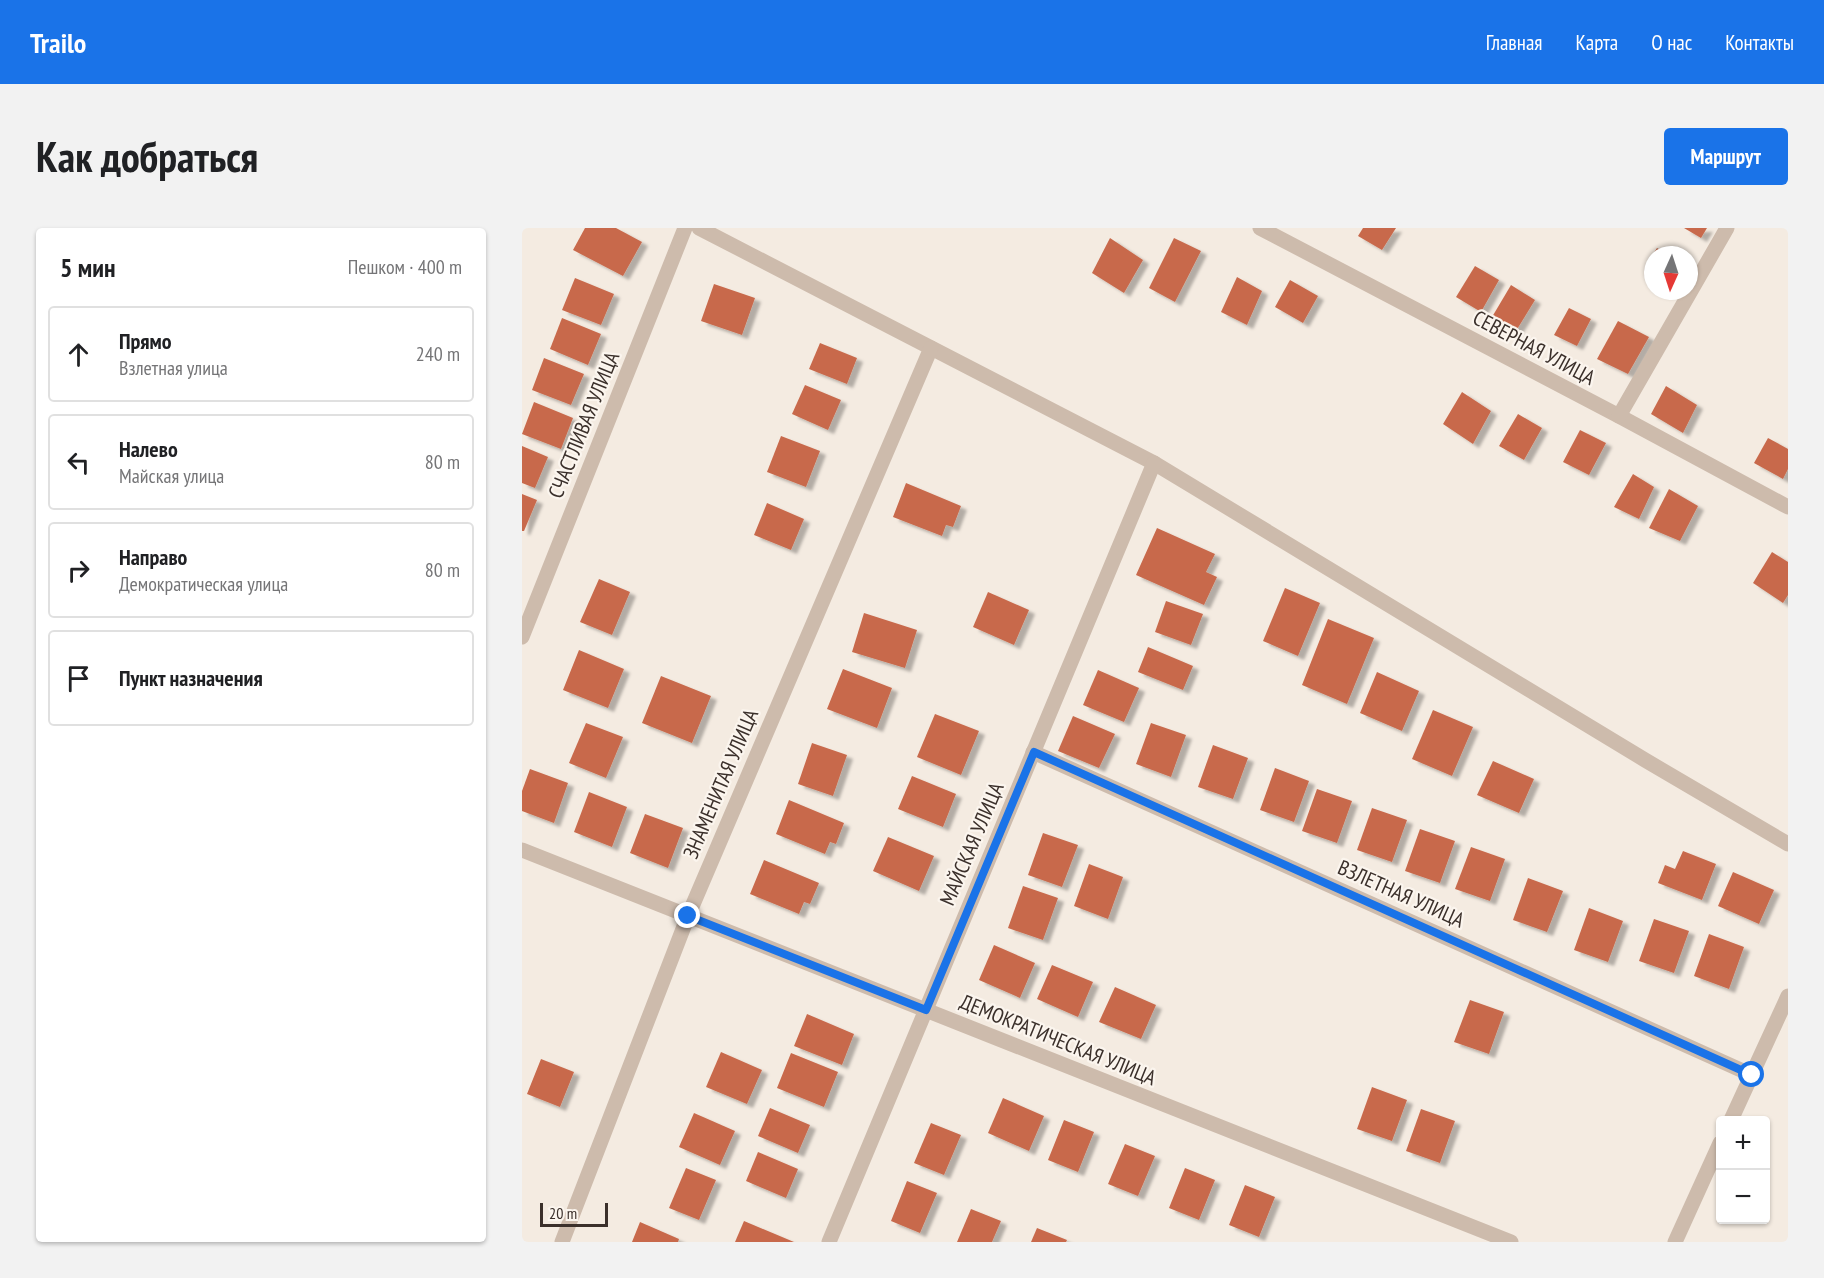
<!DOCTYPE html>
<html lang="ru">
<head>
<meta charset="utf-8">
<style>
	body { margin:0; font-family:"PT Sans Narrow",sans-serif; background:#f2f2f2; color:#202124 }
	.controls { position:absolute; right:18px; bottom:18px; display:grid; overflow:hidden; border-radius:6px; box-shadow:0 2px 4px #0004 }
	.controls button { width:54px; height:54px; display:grid; place-items:center; padding:0; border:0; border-bottom:2px solid #e0e0e0; background:#fff; color:#202124; font:30px sans-serif }
	.compass { position:absolute; left:1122px; top:18px; width:54px; height:54px; border-radius:50%; background:#fff; box-shadow:0 2px 4px #0004; rotate:183deg }
	.scale { position:absolute; left:18px; bottom:15px; width:68px; box-sizing:border-box; padding-left:6px; border:3px solid #3b302b; border-top:0; font-size:16px; line-height:21px; white-space:nowrap; color:#3b302b; -webkit-text-stroke:4px #fbf5ee; paint-order:stroke }
	.stop { position:absolute; width:18px; height:18px; margin:-14px; border:4px solid #1a73e8; border-radius:50%; background:#fff }
	.stop.end { background:#1a73e8; border-color:#fff; box-shadow:0 2px 6px #0008 }
	.list { margin:0; padding:0; list-style:none }
	h2 { display:flex; justify-content:space-between; align-items:center; height:78px; margin:0; padding:0 24px; font-size:26px }
	h2 small { font-size:20px; font-weight:400; color:#757577 }
	.list li { display:grid; grid-template-columns:39px 1fr auto; gap:18px; align-items:center; box-sizing:border-box; height:96px; margin:0 12px 12px; padding:0 12px; border:2px solid #e0e0e0; border-radius:6px }
	.list b { display:block; font-size:22px; white-space:nowrap }
	.list p { margin:0; font-size:20px; white-space:nowrap; color:#757577 }
	.list em { font-size:20px; font-style:normal; color:#757577 }
	.icon { flex:none; width:33px; height:33px; fill:none; stroke:currentColor; stroke-width:2; stroke-linecap:round; stroke-linejoin:round }
	.map { position:relative; flex:none; width:1266px; height:1014px; overflow:hidden; border-radius:6px }
	header { display:flex; align-items:center; gap:36px; box-sizing:border-box; height:84px; padding:0 30px; background:#1a73e8; color:#fff }
	header strong { font-size:28px }
	nav { display:flex; gap:33px; margin-inline-start:auto; font-size:21px }
	.intro { display:flex; align-items:center; justify-content:space-between; box-sizing:border-box; height:144px; padding:0 36px }
	h1 { margin:0; font-size:42px }
	.button { padding:15px 27px; border-radius:6px; background:#1a73e8; color:#fff; font-size:21px; font-weight:700 }
	main { display:flex; gap:36px; padding:0 36px }
	aside { flex:1; background:#fff; border-radius:6px; box-shadow:0 2px 4px #0004 }
	.map>svg:first-child { display:block }
</style>
</head>
<body>
<header>
<strong>Trailo</strong>
<nav><a>Главная</a><a>Карта</a><a>О нас</a><a>Контакты</a></nav>
</header>
<div class="intro"><h1>Как добраться</h1><a class="button">Маршрут</a></div>
<main>
<aside>
<h2>5 мин<small>Пешком · 400 m</small></h2>
<ul class="list">
<li><svg class="icon" aria-label="ahead" viewBox="0 0 24 24"><path d="M12 20V5M6 11l6-6 6 6"/></svg><div><b>Прямо</b><p>Взлетная улица</p></div><em>240 m</em></li>
<li><svg class="icon" aria-label="left" viewBox="0 0 24 24"><path d="M17 20v-9H6M10 6l-5 5 5 5"/></svg><div><b>Налево</b><p>Майская улица</p></div><em>80 m</em></li>
<li><svg class="icon" aria-label="right" viewBox="0 0 24 24"><path d="M7 20v-9h11M14 6l5 5-5 5"/></svg><div><b>Направо</b><p>Демократическая улица</p></div><em>80 m</em></li>
<li><svg class="icon" aria-label="arrive" viewBox="0 0 24 24"><path d="M6 21V4h12l-3 4 3 4H6"/></svg><div><b>Пункт назначения</b></div></li>
</ul>
</aside>
<div class="map">
<svg width="1266" height="1014" viewBox="0 0 1266 1014">
	<defs>
		<filter id="shadow"><feDropShadow dx="6" dy="4" stdDeviation="1.5" flood-color="#0004"/></filter>
	</defs>
	<rect width="100%" height="100%" fill="#f4ebe1"/>
	<!-- building -->
	<g fill="#c8694b" filter="url(#shadow)">
		<path d="M63 0H94L120 14 101 48 51 22Z"/>
		<path d="M841 0H874L860 22 836 8Z"/>
		<path d="M1162 0H1185L1179 10Z"/>
		<path d="M588 10 621 32 602 65 570 45Z"/>
		<path d="M652 10 679 23 653 74 627 60Z"/>
		<path d="M1135 20 1147 27H1131V42L1124 38Z"/>
		<path d="M953 38 977 52 959 84 934 69Z"/>
		<path d="M715 49 740 63 725 97 699 84Z"/>
		<path d="M53 50 92 66 79 97 40 82Z"/>
		<path d="M768 52 796 68 781 95 753 79Z"/>
		<path d="M192 56 233 70 220 107 179 93Z"/>
		<path d="M989 57 1013 72 994 103 970 89Z"/>
		<path d="M1047 80 1069 91 1055 118 1032 107Z"/>
		<path d="M40 90 79 106 66 137 28 121Z"/>
		<path d="M1096 93 1127 109 1106 146 1075 131Z"/>
		<path d="M298 115 335 130 325 156 287 141Z"/>
		<path d="M22 130 62 146 49 177 10 162Z"/>
		<path d="M283 157 319 172 306 202 270 186Z"/>
		<path d="M1144 158 1175 177 1161 205 1129 186Z"/>
		<path d="M940 164 969 183 951 216 921 196Z"/>
		<path d="M12 174 51 190 39 221 0 206Z"/>
		<path d="M996 186 1020 200 1002 232 977 218Z"/>
		<path d="M1058 202 1084 215 1067 247 1041 234Z"/>
		<path d="M259 208 298 223 284 259 245 244Z"/>
		<path d="M1246 210 1266 221V241L1261 251 1232 235Z"/>
		<path d="M0 218 26 229 13 260 0 255Z"/>
		<path d="M1111 246 1132 259 1117 291 1092 279Z"/>
		<path d="M384 255 439 278 431 299 424 297 420 308 371 289Z"/>
		<path d="M1147 261 1176 278 1158 313 1127 300Z"/>
		<path d="M0 266 15 272 2 303H0Z"/>
		<path d="M245 275 282 291 269 322 232 307Z"/>
		<path d="M635 300 693 326 684 344 695 349 682 377 614 347Z"/>
		<path d="M1250 324 1266 334V367L1261 375 1231 355Z"/>
		<path d="M77 351 108 364 90 407 58 394Z"/>
		<path d="M763 360 798 375 776 428 741 413Z"/>
		<path d="M466 364 507 382 492 417 451 399Z"/>
		<path d="M644 373 681 386 669 417 633 404Z"/>
		<path d="M342 385 395 402 383 440 330 424Z"/>
		<path d="M806 391 852 410 825 476 780 457Z"/>
		<path d="M626 419 671 438 661 462 616 444Z"/>
		<path d="M57 422 102 441 86 480 41 462Z"/>
		<path d="M321 441 370 460 355 500 305 481Z"/>
		<path d="M576 442 617 460 602 494 561 477Z"/>
		<path d="M855 444 897 463 880 503 838 485Z"/>
		<path d="M139 448 189 468 170 515 120 495Z"/>
		<path d="M911 482 951 499 930 548 890 531Z"/>
		<path d="M413 486 457 503 439 547 395 529Z"/>
		<path d="M551 488 593 506 577 540 536 523Z"/>
		<path d="M64 495 101 509 84 550 47 535Z"/>
		<path d="M629 495 664 507 649 549 614 536Z"/>
		<path d="M290 515 325 527 311 568 276 556Z"/>
		<path d="M691 517 726 530 711 571 676 559Z"/>
		<path d="M971 533 1012 551 997 585 955 567Z"/>
		<path d="M753 540 787 553 772 594 738 582Z"/>
		<path d="M8 541 46 555 32 595 0 583V563Z"/>
		<path d="M390 548 434 566 421 599 376 581Z"/>
		<path d="M795 561 830 573 815 615 780 603Z"/>
		<path d="M67 564 105 579 90 619 52 604Z"/>
		<path d="M267 572 322 595 314 616 308 614 303 626 254 606Z"/>
		<path d="M850 580 885 592 870 634 835 622Z"/>
		<path d="M123 586 161 600 146 640 108 625Z"/>
		<path d="M898 601 933 613 918 655 883 643Z"/>
		<path d="M521 605 556 617 540 659 506 647Z"/>
		<path d="M366 609 412 628 397 663 351 643Z"/>
		<path d="M949 619 983 631 968 673 933 661Z"/>
		<path d="M1161 623 1194 636 1180 672 1136 655 1143 637 1153 641Z"/>
		<path d="M242 632 297 655 288 676 282 674 277 686 228 666Z"/>
		<path d="M567 636 601 649 586 691 552 678Z"/>
		<path d="M1211 644 1252 662 1237 696 1196 678Z"/>
		<path d="M1006 650 1041 663 1025 704 991 692Z"/>
		<path d="M501 658 536 670 521 712 486 700Z"/>
		<path d="M1067 680 1101 693 1086 734 1052 722Z"/>
		<path d="M1132 691 1167 703 1152 745 1117 733Z"/>
		<path d="M1187 706 1222 719 1207 761 1172 748Z"/>
		<path d="M472 717 513 735 498 770 457 752Z"/>
		<path d="M530 737 571 754 556 789 515 771Z"/>
		<path d="M593 759 634 777 619 811 577 794Z"/>
		<path d="M948 772 982 784 967 826 932 814Z"/>
		<path d="M285 786 332 806 320 837 272 818Z"/>
		<path d="M199 824 240 842 225 876 184 859Z"/>
		<path d="M269 825 316 844 302 879 255 860Z"/>
		<path d="M19 831 52 844 38 879 5 866Z"/>
		<path d="M850 859 885 872 870 913 835 901Z"/>
		<path d="M481 870 522 888 507 923 466 905Z"/>
		<path d="M248 880 288 897 276 925 236 908Z"/>
		<path d="M899 881 933 893 918 935 884 923Z"/>
		<path d="M172 885 213 903 198 937 157 919Z"/>
		<path d="M542 892 572 904 556 944 526 932Z"/>
		<path d="M409 895 439 907 422 947 392 935Z"/>
		<path d="M603 916 633 928 616 968 586 956Z"/>
		<path d="M236 924 276 941 264 970 224 953Z"/>
		<path d="M164 940 194 952 177 992 147 980Z"/>
		<path d="M663 940 693 952 677 992 647 980Z"/>
		<path d="M385 953 415 965 398 1005 369 993Z"/>
		<path d="M723 957 753 969 737 1009 707 997Z"/>
		<path d="M449 981 479 993 470 1014H435Z"/>
		<path d="M222 993 272 1014H213Z"/>
		<path d="M118 994 157 1011 156 1014H110Z"/>
		<path d="M515 1000 545 1012 544 1014H509Z"/>
	</g>
	<g fill="none" stroke-linecap="round" stroke-linejoin="round">
		<!-- minor -->
		<g stroke="#cdbbac" stroke-width="15">
			<path d="M177 0 632 235 1123 532 1266 616"/>
			<path d="M738 0 1097 188 1266 279"/>
			<path d="M1097 188 1205 0"/>
			<path d="M0 409 163 0"/>
			<path d="M511 524 1230 847"/>
			<path d="M0 622 989 1014"/>
			<path d="M1209 892 1266 768"/>
			<path d="M40 1014 166 688 409 120"/>
			<path d="M307 1014 632 235"/>
			<path d="M1153 1014 1198 915"/>
		</g>
	</g>
	<g fill="none" stroke-linecap="round" stroke-linejoin="round">
		<!-- route -->
		<path stroke="#1a73e8" stroke-width="8" d="M166 688 404 782 512 524 1230 847"/>
	</g>
	<g text-anchor="middle" stroke-width="4.5" stroke-linejoin="round" paint-order="stroke">
		<!-- street labels -->
		<g font-size="21" fill="#3b302b" stroke="#fbf5ee">
			<text transform="translate(1012 120) rotate(28)" y="7">СЕВЕРНАЯ УЛИЦА</text>
			<text transform="translate(62 197) rotate(-68)" y="7">СЧАСТЛИВАЯ УЛИЦА</text>
			<text transform="translate(199 556) rotate(-67)" y="7">ЗНАМЕНИТАЯ УЛИЦА</text>
			<text transform="translate(450 616) rotate(-67)" y="7">МАЙСКАЯ УЛИЦА</text>
			<text transform="translate(879 666) rotate(24)" y="7">ВЗЛЕТНАЯ УЛИЦА</text>
			<text transform="translate(536 812) rotate(22)" y="7">ДЕМОКРАТИЧЕСКАЯ УЛИЦА</text>
		</g>
	</g>
</svg>
<div class="controls">
<button>+</button>
<button>−</button>
</div>
<svg class="compass" viewBox="-18 -18 36 36"><path d="M0-13l5 13h-10z" fill="#e53935"/><path d="M0 13l5-13h-10z" fill="#757577"/></svg>
<div class="scale">20 m</div>
<div class="stop" style="left:1230px;top:847px"></div>
<div class="stop end" style="left:166px;top:688px"></div>
</div>
</main>
</body>
</html>
